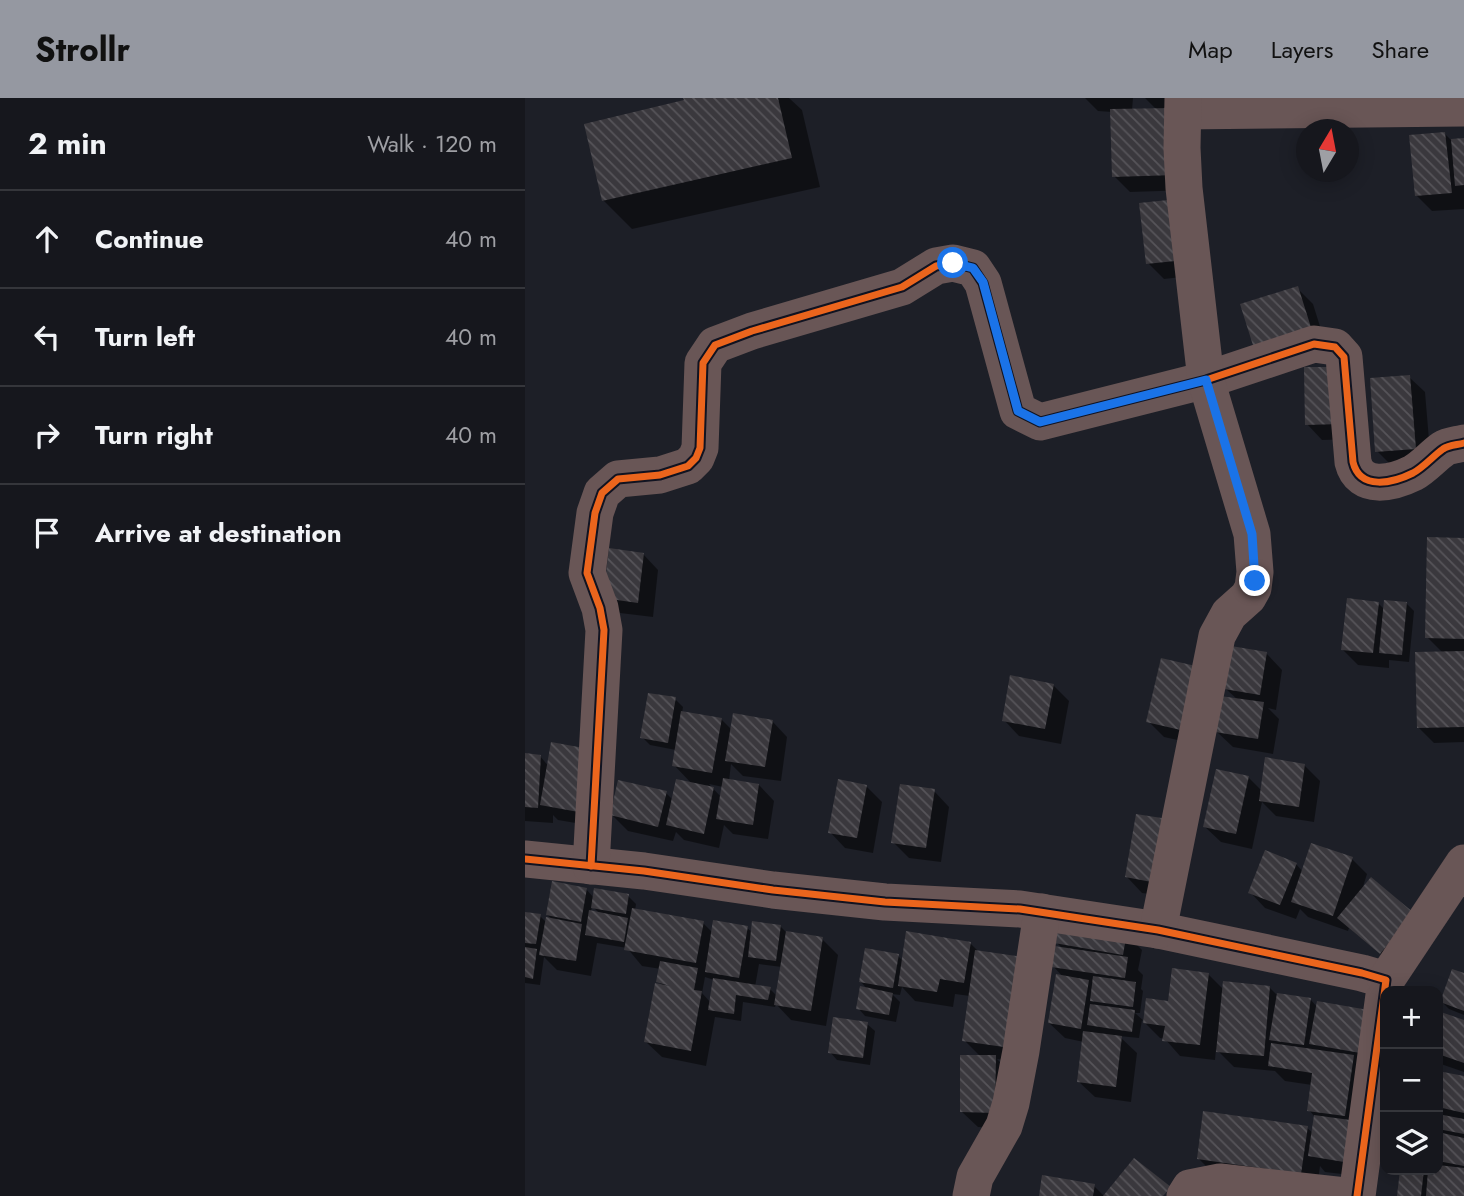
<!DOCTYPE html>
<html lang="en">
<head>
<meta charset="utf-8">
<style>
	body { margin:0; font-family:Jost,sans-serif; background:#23242a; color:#f1f3f6 }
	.controls { position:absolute; right:21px; bottom:21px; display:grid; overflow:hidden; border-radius:14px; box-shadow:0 4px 18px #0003 }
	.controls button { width:63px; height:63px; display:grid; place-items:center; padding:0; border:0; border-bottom:2px solid #35363b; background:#16171d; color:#f1f3f6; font:35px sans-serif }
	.compass { position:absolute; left:771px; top:21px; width:63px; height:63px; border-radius:50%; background:#16171d; box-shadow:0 4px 18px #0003; rotate:10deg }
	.stop { position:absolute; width:21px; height:21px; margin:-16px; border:5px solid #1a73e8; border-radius:50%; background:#fff }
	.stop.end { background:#1a73e8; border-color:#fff; box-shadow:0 2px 7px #0008 }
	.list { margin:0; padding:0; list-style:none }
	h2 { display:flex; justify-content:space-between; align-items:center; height:91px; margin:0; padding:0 28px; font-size:30px }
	h2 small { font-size:23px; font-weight:400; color:#9e9fa4 }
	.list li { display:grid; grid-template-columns:46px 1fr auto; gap:21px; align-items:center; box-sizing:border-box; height:98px; padding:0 28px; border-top:2px solid #35363b }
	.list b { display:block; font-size:26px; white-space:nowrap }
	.list em { font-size:23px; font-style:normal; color:#9e9fa4 }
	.icon { flex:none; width:38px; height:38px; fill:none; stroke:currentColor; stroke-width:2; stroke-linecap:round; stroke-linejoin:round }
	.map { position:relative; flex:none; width:939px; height:1098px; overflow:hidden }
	header { display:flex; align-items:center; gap:42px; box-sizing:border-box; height:98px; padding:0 35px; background:#9598a1; color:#111 }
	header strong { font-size:33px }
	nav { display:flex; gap:38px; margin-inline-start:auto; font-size:24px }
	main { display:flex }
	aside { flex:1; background:#16171d }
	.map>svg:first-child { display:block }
</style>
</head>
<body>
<header>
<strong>Strollr</strong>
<nav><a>Map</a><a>Layers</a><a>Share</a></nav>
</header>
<main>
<aside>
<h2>2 min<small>Walk · 120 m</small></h2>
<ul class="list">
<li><svg class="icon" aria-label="ahead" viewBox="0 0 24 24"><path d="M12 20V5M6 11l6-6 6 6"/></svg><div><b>Continue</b></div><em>40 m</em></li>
<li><svg class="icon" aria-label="left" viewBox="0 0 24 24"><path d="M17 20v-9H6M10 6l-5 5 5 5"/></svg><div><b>Turn left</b></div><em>40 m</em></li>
<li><svg class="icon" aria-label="right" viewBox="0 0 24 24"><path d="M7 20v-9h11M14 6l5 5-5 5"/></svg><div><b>Turn right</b></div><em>40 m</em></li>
<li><svg class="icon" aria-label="arrive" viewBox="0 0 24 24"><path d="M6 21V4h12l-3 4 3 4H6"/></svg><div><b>Arrive at destination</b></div></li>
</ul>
</aside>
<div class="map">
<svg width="939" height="1098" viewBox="0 0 939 1098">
	<defs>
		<pattern id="building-back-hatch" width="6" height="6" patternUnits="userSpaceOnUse" patternTransform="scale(1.75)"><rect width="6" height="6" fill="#3a383d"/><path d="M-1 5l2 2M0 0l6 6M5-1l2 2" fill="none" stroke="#565459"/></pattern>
	</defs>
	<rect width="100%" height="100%" fill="#1d1f27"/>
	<!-- shadow -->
	<g fill="#0007" fill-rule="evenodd">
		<path d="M160 0H264L277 12 295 89 107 131 78 102 161 4Z"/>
		<path d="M560 0H608L607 12H632L620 0H667L666 92 605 94 589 78 587 14 573 13Z"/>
		<path d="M920 36 927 43 939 42V111L907 113 891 97Z"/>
		<path d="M616 107 675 177 639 181 623 165Z"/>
		<path d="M772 190 788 206 803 254 748 271Z"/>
		<path d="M781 271 832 341 797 342 782 326Z"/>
		<path d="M884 279 900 294 906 366 868 369 852 353Z"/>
		<path d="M939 441V644L909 645 894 630 918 555 902 539Z"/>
		<path d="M118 456 133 472 128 519 95 515 79 500Z"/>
		<path d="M881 505 889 513 884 564 864 562V570L833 567 817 551 854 506 860 512Z"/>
		<path d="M742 556 757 572 751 612 743 610 754 621 748 656 708 649 692 634 713 602 701 591Z"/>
		<path d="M637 562 675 647 639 639 623 623Z"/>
		<path d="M528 587 544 603 536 646 494 638 479 622Z"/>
		<path d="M150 601 158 609 157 615 196 621 207 632 247 623 262 639 256 683 218 678 206 666 204 683 234 687 249 703 243 741 208 736 199 727 194 750 159 742 151 734 148 743 103 733 87 717 141 695 149 703 167 686 149 667 151 652 125 647 117 639ZM184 686 198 689 196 699Z"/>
		<path d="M0 657 15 658 74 729 33 722 28 717V725L0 723Z"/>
		<path d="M779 667 795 683 789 724 751 718 737 704 727 751 696 744 680 729 723 679 737 693Z"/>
		<path d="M341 688 357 704 348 755 320 750 305 734Z"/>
		<path d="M409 693 424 709 416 764 384 760 368 744Z"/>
		<path d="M642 723 647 799 617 795 602 779Z"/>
		<path d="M827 761 842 776 837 792 872 870 824 830 823 833 783 819 775 811 771 821 740 810 725 794 771 766 778 774Z"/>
		<path d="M61 791 69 800 103 798 111 806 110 813 178 825 188 835 222 830 228 835 255 828 262 835 297 841 313 857 301 928 266 922 251 906 250 909 218 904 216 923 190 919 181 968 137 959 121 944 138 888 133 883 136 871 117 868 102 850 72 845 66 878 32 872 19 859 15 887 0 885V815L15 818 22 825 28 822 22 817ZM67 808 75 816 66 814ZM234 866 257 869 252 898 245 891 230 889ZM180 879 189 882 186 905 177 895Z"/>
		<path d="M601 836 617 852 613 872 618 877 616 891 618 893 615 915H610L620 924 683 876 699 892 744 889 751 896 786 902 792 909 848 915 834 1078 800 1074 795 1068 792 1091 689 1076 674 1061 782 1030 788 1035 790 1019 784 1012 787 987 760 983 750 973 709 969 691 951 690 962 655 958 640 941 635 940 617 922 614 940 594 938 612 955 606 1004 570 999 554 984 559 944 540 940 524 925 539 880 528 868 538 851 531 844Z"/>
		<path d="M445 845 454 854 508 966 472 961 486 975 485 1030 453 1029 437 1014 456 959 439 942 445 898 430 896 428 909 390 903 377 889 375 897 367 896 375 904 371 924 340 918 333 910 343 892 336 884 373 858 378 863Z"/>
		<path d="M939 877V917L924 911 917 904Z"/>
		<path d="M913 915 939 924V974L913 965Z"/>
		<path d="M342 926 350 933 345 967 312 962 305 954Z"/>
		<path d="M913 974 939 980V1098H875L877 1072H913L914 1069Z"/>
		<path d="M569 1088 579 1098H515Z"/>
	</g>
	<!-- building -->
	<g fill="url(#building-back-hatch)">
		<path d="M158 0H253L267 60 77 103 59 26 159 2Z"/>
		<path d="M649 10 651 77 587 79 585 11Z"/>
		<path d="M920 34 927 95 890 98 884 37Z"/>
		<path d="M939 40V87L930 88 926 41Z"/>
		<path d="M653 101 660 162 621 166 614 105Z"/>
		<path d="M773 188 789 239 731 257 715 206Z"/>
		<path d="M779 269H817V326L780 327Z"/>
		<path d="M885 277 891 351 850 354 845 280Z"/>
		<path d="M902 439 939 440V541L900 540Z"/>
		<path d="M84 450 119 455 113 505 78 500Z"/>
		<path d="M822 500 854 504 848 555 816 552Z"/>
		<path d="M859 502 882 504 877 557 854 555Z"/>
		<path d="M706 548 742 554 735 597 699 591Z"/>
		<path d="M939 553V629L892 630 890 554Z"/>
		<path d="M636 560 675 569 660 633 621 624Z"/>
		<path d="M485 577 529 586 520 631 477 623Z"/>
		<path d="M123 595 151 599 143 645 115 640Z"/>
		<path d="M695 598 739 604 733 641 690 634Z"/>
		<path d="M156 613 197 620 187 675 147 668Z"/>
		<path d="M208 615 248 622 240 669 200 663Z"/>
		<path d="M26 644 70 652 59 715 15 707Z"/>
		<path d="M0 655 16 657 13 710 0 709Z"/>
		<path d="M740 659 780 666 774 709 734 703Z"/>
		<path d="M691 671 724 678 711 736 678 729Z"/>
		<path d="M198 680 234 686 228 727 191 721Z"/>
		<path d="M151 681 189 689 179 736 141 727Z"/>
		<path d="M313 681 342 687 332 740 303 735Z"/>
		<path d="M93 682 142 693 133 729 85 717Z"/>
		<path d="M375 686 410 691 401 750 366 745Z"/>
		<path d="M611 716 643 721 632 785 600 779Z"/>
		<path d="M786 745 828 759 808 818 766 804Z"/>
		<path d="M740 752 772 765 755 807 723 795Z"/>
		<path d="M846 779 889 815 855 856 812 820Z"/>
		<path d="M27 783 62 790 56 824 21 817Z"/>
		<path d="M69 790 104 796 101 816 66 810Z"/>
		<path d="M107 810 179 823 171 865 99 852Z"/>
		<path d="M64 812 103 820 99 844 60 837Z"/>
		<path d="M0 814 16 816 11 846 0 845Z"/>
		<path d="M21 819 57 826 51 863 14 857Z"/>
		<path d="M188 822 223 828 214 880 180 874Z"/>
		<path d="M533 822 602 834 598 857 529 845Z"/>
		<path d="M227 823 256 827 251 863 223 859Z"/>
		<path d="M261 833 298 839 286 913 249 907Z"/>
		<path d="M381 833 446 844 439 885 415 881 412 894 373 888Z"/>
		<path d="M529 848 603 859 600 880 526 869Z"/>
		<path d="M0 849 12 851 8 881 0 879Z"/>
		<path d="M340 850 374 856 368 890 334 884Z"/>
		<path d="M450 852 505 860 493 951 437 943Z"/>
		<path d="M135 863 173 870 169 892 177 893 166 953 119 944 130 885 145 888 131 884Z"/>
		<path d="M647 870 684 875 675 947 637 943 640 928 618 925 621 900 643 903Z"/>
		<path d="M927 871 939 875V913L915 904Z"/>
		<path d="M531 876 564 882 556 931 523 925Z"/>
		<path d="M568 878 611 884 608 909 565 903Z"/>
		<path d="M188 880 246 889 243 902 211 897 209 916 183 912Z"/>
		<path d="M698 883 745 888 739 958 691 954Z"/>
		<path d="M335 888 368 895 364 917 331 911Z"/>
		<path d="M752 895 786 900 779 947 744 942Z"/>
		<path d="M792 903 849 913 841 956 784 946Z"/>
		<path d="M565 906 610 912 607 934 562 927Z"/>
		<path d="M913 913 939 922V965L913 956Z"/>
		<path d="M308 919 343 924 338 960 303 955Z"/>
		<path d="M558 933 597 938 591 989 552 984Z"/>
		<path d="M746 945 829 957 820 1018 782 1013 787 975 743 968Z"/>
		<path d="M435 957H471L470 1015 435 1014Z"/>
		<path d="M913 973 939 978V1015L913 1009Z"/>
		<path d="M678 1013 783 1028 776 1076 672 1061Z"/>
		<path d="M913 1016 939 1021V1036L913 1031Z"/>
		<path d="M789 1017 825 1022 819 1064 783 1058Z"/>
		<path d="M913 1034 939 1040V1068L913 1063Z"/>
		<path d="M609 1060 646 1089 638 1098H578Z"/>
		<path d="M913 1067 939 1070V1098H901L903 1072H913Z"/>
		<path d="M875 1072H899L896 1098H872Z"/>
		<path d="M517 1077 570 1086 568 1098H514Z"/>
	</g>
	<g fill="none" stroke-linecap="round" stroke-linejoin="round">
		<!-- minor -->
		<g stroke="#695656" stroke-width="37">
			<path d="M658 13 939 10"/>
			<path d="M0 761 119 773 248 792 360 804 495 811 633 832 837 875 861 882 832 1098"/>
			<path d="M66 768 79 532 75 510 62 475 70 415 77 395 93 381 135 377 163 368 171 360 175 350 178 265 190 247 227 233 377 189 411 168 428 165 448 170 458 185 493 313 515 324 681 282 789 246 810 249 819 259 828 364C835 393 868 385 888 375 899 369 908 358 918 351 924 347 932 347 939 345"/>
			<path d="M633 832 692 538 704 516 723 499 728 490 730 474 727 436 681 282 659 90 657 50 658 0"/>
			<path d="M861 882 939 765"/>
			<path d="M446 1098 450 1079 479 1028 486 1005 496 953 517 814"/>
			<path d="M660 1098 665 1090 695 1084 820 1098"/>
		</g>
		<!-- cycleway casing -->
		<g stroke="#101321" stroke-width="11">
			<g id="cycleway">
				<path d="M0 761 119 773 248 792 360 804 495 811 633 832 837 875 861 882 832 1098"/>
				<path d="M66 768 79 532 75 510 62 475 70 415 77 395 93 381 135 377 163 368 171 360 175 350 178 265 190 247 227 233 377 189 411 168 428 165 448 170 458 185 493 313 515 324 681 282 789 246 810 249 819 259 828 364C835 393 868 385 888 375 899 369 908 358 918 351 924 347 932 347 939 345"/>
			</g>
		</g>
		<!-- cycleway -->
		<use href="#cycleway" stroke="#eb651d" stroke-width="7"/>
	</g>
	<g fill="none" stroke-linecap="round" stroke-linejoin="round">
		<!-- route -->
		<path stroke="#1a73e8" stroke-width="9" d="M428 165 448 170 458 184 493 313 515 324 681 282 727 436 730 483"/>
	</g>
</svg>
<div class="controls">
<button>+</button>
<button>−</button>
<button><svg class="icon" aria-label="layers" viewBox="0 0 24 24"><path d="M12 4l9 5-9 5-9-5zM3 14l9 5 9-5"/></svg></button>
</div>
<svg class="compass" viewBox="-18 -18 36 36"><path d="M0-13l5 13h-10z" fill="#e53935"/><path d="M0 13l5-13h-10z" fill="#9e9fa4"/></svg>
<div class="stop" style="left:428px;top:165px"></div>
<div class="stop end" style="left:730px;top:483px"></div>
</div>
</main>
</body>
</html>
